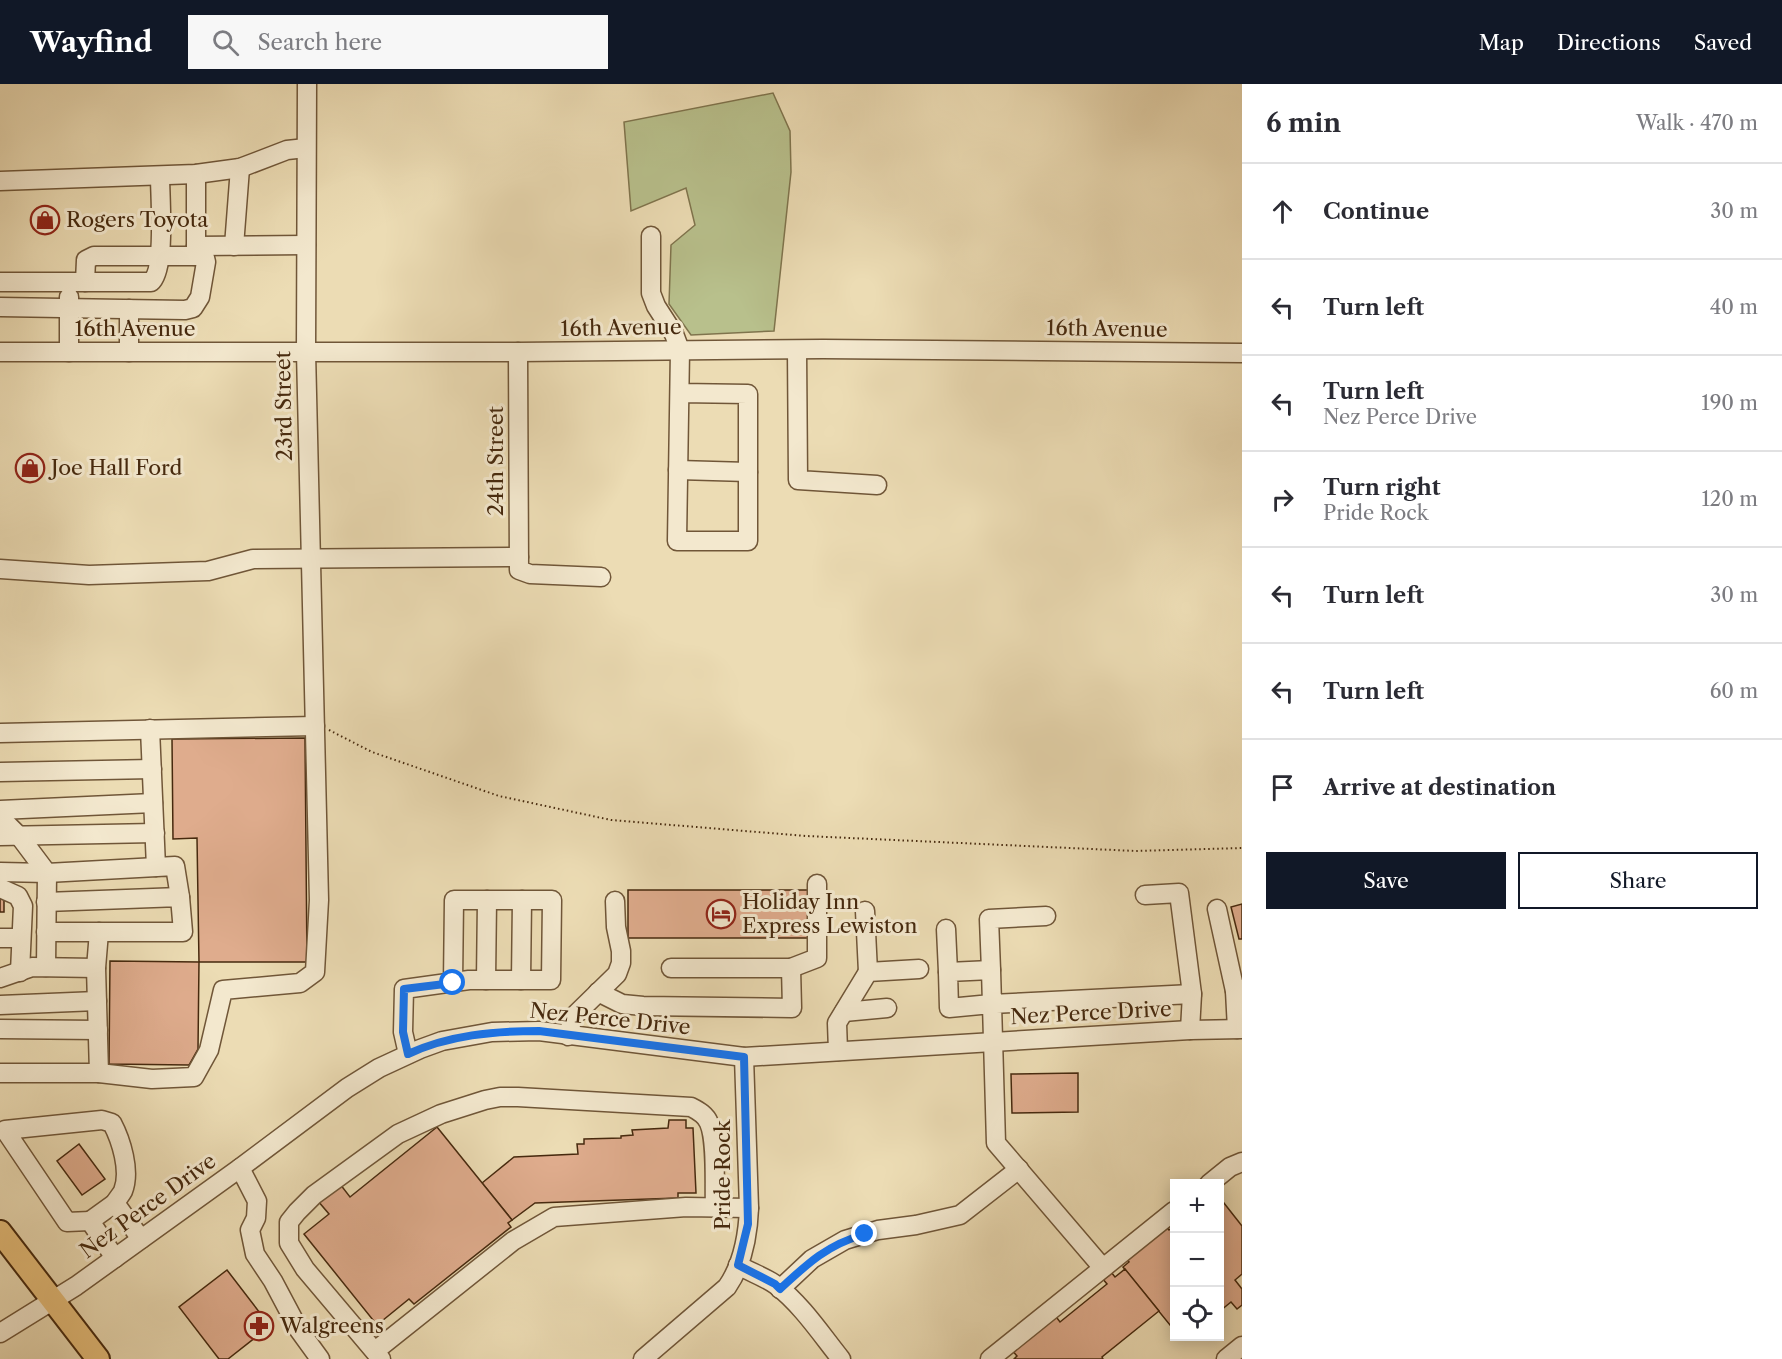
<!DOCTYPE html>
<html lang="en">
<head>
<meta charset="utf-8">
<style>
	body { margin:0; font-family:"Libre Caslon Text",serif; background:#f7f7f7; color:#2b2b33 }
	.controls { position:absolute; right:18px; bottom:18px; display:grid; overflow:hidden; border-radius:0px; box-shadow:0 3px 15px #0003 }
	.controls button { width:54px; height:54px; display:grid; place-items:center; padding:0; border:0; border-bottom:2px solid #e1e1e2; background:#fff; color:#2b2b33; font:30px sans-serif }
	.stop { position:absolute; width:18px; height:18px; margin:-14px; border:4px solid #1a73e8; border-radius:50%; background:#fff }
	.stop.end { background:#1a73e8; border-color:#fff; box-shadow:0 2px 6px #0008 }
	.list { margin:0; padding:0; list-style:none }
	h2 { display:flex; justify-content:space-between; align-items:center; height:78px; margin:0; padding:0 24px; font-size:26px }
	h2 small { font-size:20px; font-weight:400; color:#7c7c81 }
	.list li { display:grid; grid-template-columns:39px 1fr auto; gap:18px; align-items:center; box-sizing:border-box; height:96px; padding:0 24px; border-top:2px solid #e1e1e2 }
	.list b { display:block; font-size:22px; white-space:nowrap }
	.list p { margin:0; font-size:20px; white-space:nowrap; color:#7c7c81 }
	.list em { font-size:20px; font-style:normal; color:#7c7c81 }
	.actions { display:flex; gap:12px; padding:18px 24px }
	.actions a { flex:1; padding:14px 0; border:2px solid #111827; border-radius:0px; text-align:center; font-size:21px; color:#111827 }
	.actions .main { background:#111827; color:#fff }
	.icon { flex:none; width:33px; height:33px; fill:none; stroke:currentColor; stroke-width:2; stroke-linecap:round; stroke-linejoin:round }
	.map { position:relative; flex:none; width:1242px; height:1275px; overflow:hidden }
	header { display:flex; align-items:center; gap:36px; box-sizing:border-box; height:84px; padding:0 30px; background:#111827; color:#fff }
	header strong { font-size:28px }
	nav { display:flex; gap:33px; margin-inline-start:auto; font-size:21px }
	.search { width:420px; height:54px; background:#f7f7f7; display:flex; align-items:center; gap:15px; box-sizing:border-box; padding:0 21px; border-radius:0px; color:#7c7c81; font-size:22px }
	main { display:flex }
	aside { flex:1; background:#fff }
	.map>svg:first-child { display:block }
</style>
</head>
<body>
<header>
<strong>Wayfind</strong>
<div class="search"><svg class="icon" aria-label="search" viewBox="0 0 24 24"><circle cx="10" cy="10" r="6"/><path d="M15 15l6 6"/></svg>Search here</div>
<nav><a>Map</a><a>Directions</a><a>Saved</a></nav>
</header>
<main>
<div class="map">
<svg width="1242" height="1275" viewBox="0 0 1242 1275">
	<rect width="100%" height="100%" fill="#ecdcb4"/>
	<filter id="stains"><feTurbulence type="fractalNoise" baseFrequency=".00333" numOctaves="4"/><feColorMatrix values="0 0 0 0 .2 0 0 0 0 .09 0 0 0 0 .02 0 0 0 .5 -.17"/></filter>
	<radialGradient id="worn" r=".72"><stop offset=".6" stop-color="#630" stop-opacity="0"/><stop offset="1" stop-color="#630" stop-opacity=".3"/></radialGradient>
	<!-- green -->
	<path fill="#b8c08c" stroke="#7f744d" stroke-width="1.5" d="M773 9 790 47 791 88 774 247 691 251 669 220 671 161 695 141 686 104 631 127 624 38Z"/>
	<!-- building -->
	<g fill="#dfac8d" stroke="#46290e" stroke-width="1.5">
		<path d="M305 654 307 878H199L197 754 173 755 172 655Z"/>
		<rect x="628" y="806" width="185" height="48"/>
		<rect x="0" y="808" width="4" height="20"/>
		<path d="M1242 820V855H1239L1231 823Z"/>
		<path d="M110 877 199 878 198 965 189 981 109 980Z"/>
		<path d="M1078 989V1028L1012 1029 1011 990Z"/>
		<path d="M669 1036H686V1044H693L696 1109H678V1114L535 1119 512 1136 482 1099 514 1073 578 1070 577 1060H584V1055L621 1054V1052L633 1051 632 1046 668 1044Z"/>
		<path d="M437 1043 512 1136 508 1139 511 1143 414 1220 409 1215 377 1241 304 1150 329 1130 318 1117 340 1100 350 1113Z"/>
		<path d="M79 1060 105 1095 82 1111 57 1077Z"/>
		<path d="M1220 1114 1242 1142V1190L1235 1196 1242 1205V1221L1237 1225 1231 1218 1220 1227Z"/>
		<path d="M1163 1138 1169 1146 1174 1142V1246L1123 1183 1129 1178 1123 1170Z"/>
		<path d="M1125 1185 1159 1227 1102 1273 1103 1275H1014L1017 1272 1011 1265 1054 1230 1060 1238 1107 1200 1102 1194 1111 1188 1115 1193Z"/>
		<path d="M227 1186 270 1242 228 1275H219L179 1223Z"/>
	</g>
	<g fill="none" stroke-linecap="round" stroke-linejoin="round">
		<!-- minor casing -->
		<g stroke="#705638" stroke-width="21">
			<g id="minor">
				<path d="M196 90V172"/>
				<path d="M0 97 196 90 240 84 287 66 306 64"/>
				<path d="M651 152V209L656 222 674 250 680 266 677 457H748V310L680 309"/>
				<path d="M196 162 306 161"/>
				<path d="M234 162 240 84"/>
				<path d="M0 198H151C166 186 160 113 160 92"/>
				<path d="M69 213V268"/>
				<path d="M0 223 185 226 193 224 200 213 206 178 205 174 202 172H94L86 176 85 198"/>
				<path d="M129 225V268"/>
				<path d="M797 266 798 396 877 401"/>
				<path d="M0 268H518L823 265 1242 269"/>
				<path d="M518 268 519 486 530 490 601 493"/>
				<path d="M678 386 748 388"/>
				<path d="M0 485 89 491 208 487 253 475 519 473"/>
				<path d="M150 645 156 783"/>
				<path d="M0 649 315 642"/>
				<path d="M0 688 152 685"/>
				<path d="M0 726 153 719"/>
				<path d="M0 733 20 753 47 789 46 883"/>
				<path d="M0 752 155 749"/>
				<path d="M0 788 47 789 175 782 180 813"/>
				<path d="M0 804 18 812 23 822 20 888"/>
				<path d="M1145 811 1179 809 1192 910"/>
				<path d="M1217 825 1235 907"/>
				<path d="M865 827 868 888"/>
				<path d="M946 845 948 888"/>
				<path d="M46 848H99"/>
				<path d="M0 854H21"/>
				<path d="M791 884 817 874V800"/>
				<path d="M991 886 989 835 1046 832"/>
				<path d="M0 894 32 883 96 884"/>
				<path d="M486 896 487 816"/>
				<path d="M521 896 522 816"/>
				<path d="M598 908 622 920 643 922 792 924 791 884H671"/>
				<path d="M0 921 97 917"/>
				<path d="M844 928 887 924"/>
				<path d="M0 945 98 946"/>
				<path d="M1237 945 1235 907 1242 905"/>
				<path d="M568 952 573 933 617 890 621 879V867L616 843 615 817"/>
				<path d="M838 967 837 939 868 888 919 885"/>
				<path d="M408 970 403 948 404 905 469 896H551L552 816H454L453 899"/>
				<path d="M0 989H99L96 884 99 848H183L180 813 46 818"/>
				<path d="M99 989 152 995 194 993 209 966 223 906 300 899 315 888 319 816 306 268 307 0"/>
				<path d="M240 1084 257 1117 256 1134 250 1146 255 1170 273 1197 299 1246 320 1275"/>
				<path d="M1209 1100 1230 1083 1242 1078"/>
				<path d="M90 1137 67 1138 5 1046 102 1036 112 1039C121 1056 131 1087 123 1107 121 1111 117 1115 115 1119"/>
				<path d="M115 1174 90 1137 115 1119 141 1155"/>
				<path d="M738 1181C750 1188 765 1193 776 1201 801 1220 821 1250 841 1275"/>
				<path d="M1103 1184 996 1059 991 886 948 888 949 924 991 920 1192 910 1190 946"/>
				<path d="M780 1205 812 1175 845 1156 878 1146 916 1141 960 1131 1019 1085"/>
				<path d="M0 1249 76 1202 240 1084 347 1004 379 984 420 965 442 957 492 948 539 947 744 973 1190 946 1242 945"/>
				<path d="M375 1267 513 1157 554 1133 686 1123 749 1124"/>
				<path d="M381 1275 305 1185 289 1159V1138L297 1128 314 1111 398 1050 441 1030 485 1016 500 1013H518L691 1023C699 1027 706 1031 709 1039 717 1057 714 1101 715 1122"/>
				<path d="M643 1275 727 1203C743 1180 748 1151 749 1124L744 973"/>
				<path d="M990 1275 1174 1127"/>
				<path d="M1226 1275 1242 1262"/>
			</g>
		</g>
		<!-- major casing -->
		<g stroke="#46290e" stroke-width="26">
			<path id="major" d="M0 1148 98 1275"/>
		</g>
		<!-- path -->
		<path stroke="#46290e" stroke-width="2" stroke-dasharray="1.5 3" stroke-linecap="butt" d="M329 646 372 668 499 712 611 736 806 752 1136 767 1242 764"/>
		<!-- minor -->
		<use href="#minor" stroke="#f3e8ce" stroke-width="18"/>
		<!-- major -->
		<use href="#major" stroke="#e6be7a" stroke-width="22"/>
	</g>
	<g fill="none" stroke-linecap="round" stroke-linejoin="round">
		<!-- route -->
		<path stroke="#1a73e8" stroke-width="8" d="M453 899 404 905 403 948 408 970C449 951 494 947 539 947L744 973 748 1140 738 1181 775 1200 780 1205C808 1179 827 1161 865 1150"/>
	</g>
	<!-- icons -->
	<defs>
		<g id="shop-ring" transform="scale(1.5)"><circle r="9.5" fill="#f3e8ce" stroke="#8f2418" stroke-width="1.5"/><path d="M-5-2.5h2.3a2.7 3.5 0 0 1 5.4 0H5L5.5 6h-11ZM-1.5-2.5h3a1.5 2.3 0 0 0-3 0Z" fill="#8f2418"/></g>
		<g id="hotel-ring" transform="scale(1.5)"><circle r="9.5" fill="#f3e8ce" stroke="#8f2418" stroke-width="1.5"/><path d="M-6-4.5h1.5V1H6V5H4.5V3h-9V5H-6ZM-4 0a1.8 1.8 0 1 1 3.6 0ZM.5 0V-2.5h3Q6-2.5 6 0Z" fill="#8f2418"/></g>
		<g id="pharmacy-ring" transform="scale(1.5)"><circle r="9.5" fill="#f3e8ce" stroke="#8f2418" stroke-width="1.5"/><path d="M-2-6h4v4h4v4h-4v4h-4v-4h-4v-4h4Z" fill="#8f2418"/></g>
	</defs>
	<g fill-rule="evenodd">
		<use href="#shop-ring" x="45" y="136"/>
		<use href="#shop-ring" x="30" y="384"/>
		<use href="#hotel-ring" x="721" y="830"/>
		<use href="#pharmacy-ring" x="259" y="1242"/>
	</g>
	<g text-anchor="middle" stroke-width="6" stroke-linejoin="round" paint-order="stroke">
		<!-- poi labels -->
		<g font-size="21" fill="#46290e" stroke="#f3e8ce" text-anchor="start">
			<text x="66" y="143">Rogers Toyota</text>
			<text x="51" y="391">Joe Hall Ford</text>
			<text x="742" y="825">Holiday Inn<tspan x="742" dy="24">Express Lewiston</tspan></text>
			<text x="280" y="1249">Walgreens</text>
		</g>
		<!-- street labels -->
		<g font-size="21" fill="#46290e" stroke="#f3e8ce">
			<text transform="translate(621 244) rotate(-1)" y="7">16th Avenue</text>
			<text x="135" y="252">16th Avenue</text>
			<text transform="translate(1107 245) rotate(1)" y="7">16th Avenue</text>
			<text transform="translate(284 322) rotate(-91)" y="7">23rd Street</text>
			<text transform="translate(496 377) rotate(-90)" y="7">24th Street</text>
			<text transform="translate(1091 929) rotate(-3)" y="7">Nez Perce Drive</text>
			<text transform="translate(610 935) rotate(6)" y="7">Nez Perce Drive</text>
			<text transform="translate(723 1091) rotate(-90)" y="7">Pride Rock</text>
			<text transform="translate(148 1122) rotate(-36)" y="7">Nez Perce Drive</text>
		</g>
	</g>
	<rect width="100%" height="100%" filter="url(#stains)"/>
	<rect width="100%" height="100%" fill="url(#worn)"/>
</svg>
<div class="controls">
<button>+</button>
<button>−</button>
<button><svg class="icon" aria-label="locate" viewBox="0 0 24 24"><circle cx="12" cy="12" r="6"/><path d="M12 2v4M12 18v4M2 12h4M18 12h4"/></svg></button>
</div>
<div class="stop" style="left:453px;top:899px"></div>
<div class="stop end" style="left:865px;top:1150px"></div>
</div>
<aside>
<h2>6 min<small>Walk · 470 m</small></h2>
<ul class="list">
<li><svg class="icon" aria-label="ahead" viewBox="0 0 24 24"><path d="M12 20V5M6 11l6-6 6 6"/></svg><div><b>Continue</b></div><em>30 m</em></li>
<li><svg class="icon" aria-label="left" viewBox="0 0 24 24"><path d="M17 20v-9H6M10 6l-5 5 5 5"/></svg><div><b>Turn left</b></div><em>40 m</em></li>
<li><svg class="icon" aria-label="left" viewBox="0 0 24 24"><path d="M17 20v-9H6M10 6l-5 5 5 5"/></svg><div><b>Turn left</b><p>Nez Perce Drive</p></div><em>190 m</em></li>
<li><svg class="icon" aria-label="right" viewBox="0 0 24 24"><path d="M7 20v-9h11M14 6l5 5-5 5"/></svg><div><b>Turn right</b><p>Pride Rock</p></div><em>120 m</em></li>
<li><svg class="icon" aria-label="left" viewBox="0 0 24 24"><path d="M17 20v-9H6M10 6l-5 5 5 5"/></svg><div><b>Turn left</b></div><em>30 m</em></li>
<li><svg class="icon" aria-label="left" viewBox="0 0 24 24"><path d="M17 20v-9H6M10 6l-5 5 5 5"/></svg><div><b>Turn left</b></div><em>60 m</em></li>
<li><svg class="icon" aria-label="arrive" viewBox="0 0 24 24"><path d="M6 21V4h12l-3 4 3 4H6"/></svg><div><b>Arrive at destination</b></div></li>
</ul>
<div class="actions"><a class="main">Save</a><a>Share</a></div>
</aside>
</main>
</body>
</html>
